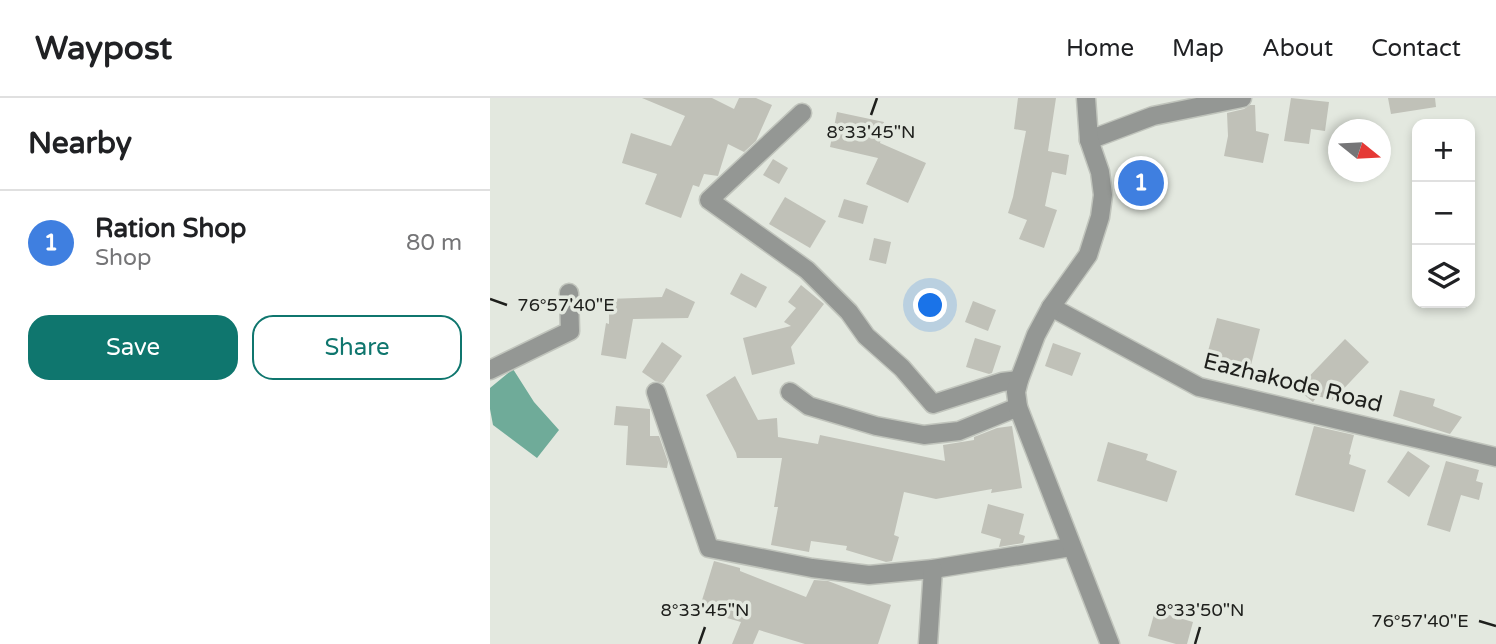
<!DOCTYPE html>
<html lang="en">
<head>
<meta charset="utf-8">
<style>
	body { margin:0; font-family:"Varela Round",sans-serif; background:#f2f2f2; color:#202124 }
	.controls { position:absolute; right:21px; top:21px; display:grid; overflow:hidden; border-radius:14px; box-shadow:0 4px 10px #0003 }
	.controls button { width:63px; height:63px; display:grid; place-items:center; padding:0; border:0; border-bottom:2px solid #e0e0e0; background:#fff; color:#202124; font:35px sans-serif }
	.compass { position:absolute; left:838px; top:21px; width:63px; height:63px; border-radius:50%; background:#fff; box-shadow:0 4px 10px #0003; rotate:108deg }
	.you { position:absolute; left:441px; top:208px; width:24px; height:24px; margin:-18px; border:5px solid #fff; border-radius:50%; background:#1a73e8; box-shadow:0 0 0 10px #1a73e833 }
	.badge { display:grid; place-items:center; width:46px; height:46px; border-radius:50%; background:#0f766e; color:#fff; font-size:23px; font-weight:700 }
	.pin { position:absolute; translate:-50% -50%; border:4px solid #fff; box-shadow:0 2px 7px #0006 }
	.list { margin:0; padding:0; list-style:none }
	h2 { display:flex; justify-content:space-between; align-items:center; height:91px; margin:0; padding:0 28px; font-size:30px }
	h2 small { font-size:23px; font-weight:400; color:#757577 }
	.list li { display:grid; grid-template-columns:46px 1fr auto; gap:21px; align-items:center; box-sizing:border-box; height:105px; padding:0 28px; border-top:2px solid #e0e0e0 }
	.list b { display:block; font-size:26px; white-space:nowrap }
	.list p { margin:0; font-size:23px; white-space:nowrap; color:#757577 }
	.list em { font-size:23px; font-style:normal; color:#757577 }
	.actions { display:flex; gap:14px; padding:21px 28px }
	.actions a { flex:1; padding:16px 0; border:2px solid #0f766e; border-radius:21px; text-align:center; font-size:24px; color:#0f766e }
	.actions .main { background:#0f766e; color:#fff }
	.icon { flex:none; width:38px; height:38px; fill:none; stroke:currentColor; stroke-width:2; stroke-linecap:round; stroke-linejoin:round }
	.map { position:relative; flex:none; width:1006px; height:546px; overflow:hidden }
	header { display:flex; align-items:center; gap:42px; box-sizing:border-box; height:98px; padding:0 35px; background:#fff; border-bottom:2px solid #e0e0e0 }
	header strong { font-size:33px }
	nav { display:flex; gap:38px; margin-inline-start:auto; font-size:24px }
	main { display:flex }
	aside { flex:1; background:#fff }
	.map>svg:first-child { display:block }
</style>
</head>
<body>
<header>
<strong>Waypost</strong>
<nav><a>Home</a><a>Map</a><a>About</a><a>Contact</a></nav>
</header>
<main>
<aside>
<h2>Nearby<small></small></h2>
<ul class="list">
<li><span class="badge" style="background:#3f7fe0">1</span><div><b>Ration Shop</b><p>Shop</p></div><em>80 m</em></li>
</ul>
<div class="actions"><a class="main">Save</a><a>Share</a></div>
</aside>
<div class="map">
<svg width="1006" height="546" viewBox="0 0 1006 546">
	<rect width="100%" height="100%" fill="#e3e8df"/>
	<!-- water -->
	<path fill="#6fab99" d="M23 271 44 304 69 332 47 360 3 327 0 311V290Z"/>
	<!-- building -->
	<g fill="#c0c1b8">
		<path d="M152 0H222L244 11 249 0H266L282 7 266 43 254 54 238 46 228 78 214 76 209 89 203 87 191 120 155 106 167 76 132 65 141 35 181 48 195 18Z"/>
		<path d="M528 0H566L558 53 579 57 576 77 562 74 555 108 567 112 554 150 529 141 537 122 518 115 523 99 536 33 524 31Z"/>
		<path d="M801 0 839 4 835 33 821 31 819 46 794 43Z"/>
		<path d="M898 0H945L946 9 901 16Z"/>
		<path d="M760 7H765L766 33 779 36 773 65 734 58 738 38 737 15 754 11Z"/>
		<path d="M347 14 394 24 390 45 436 65 418 105 376 86 388 60 340 49Z"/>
		<path d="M283 61 298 70 289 86 273 77Z"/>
		<path d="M295 99 336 123 320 150 279 126Z"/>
		<path d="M354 101 378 108 373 126 348 119Z"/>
		<path d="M384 140 401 144 396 166 379 162Z"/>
		<path d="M251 175 277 189 266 210 240 196Z"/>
		<path d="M311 187 334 206 301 249 305 266 262 277 253 240 301 228 294 224 306 210 298 204Z"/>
		<path d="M176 190 205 204 198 220 143 221 136 261 111 257 116 225 119 226V201L172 199Z"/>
		<path d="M483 203 506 212 498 233 475 224Z"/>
		<path d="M727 220 770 231 759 275 732 268 731 273 714 268Z"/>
		<path d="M485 240 511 248 502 275 499 276 476 269Z"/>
		<path d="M855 241 879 264 843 302 827 298 823 304 807 291Z"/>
		<path d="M172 244 192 258 173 285 165 283 152 274Z"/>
		<path d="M563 245 591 255 582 278 555 268Z"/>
		<path d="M245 278 268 322 287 320 288 339 328 346 330 337 455 363 453 347 484 342V339L507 330 522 328 532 390 501 395 502 391 446 401 414 394 404 437 409 439 402 463 396 464 356 452 357 448 321 443 319 454 281 447 288 409H284L292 360H247L246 355 216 297Z"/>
		<path d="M910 292 945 301 943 308 972 319 960 336 903 318Z"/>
		<path d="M126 308 160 311V338H169L178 364 177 370 136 367 138 328 124 327Z"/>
		<path d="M824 328 864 337 859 356 861 357 859 366 876 372 864 414 805 397Z"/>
		<path d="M618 344 658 356 656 362 687 373 677 404 607 383Z"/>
		<path d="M918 353 940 368 919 399 897 384Z"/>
		<path d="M956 363 989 372 986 383 993 385 989 402 971 397 960 434 937 427Z"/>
		<path d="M498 406 534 416 529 436 535 438 533 445 509 449 511 441 491 435Z"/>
		<path d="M224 463 250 470V473L316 499 324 482 338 483 401 507 388 546H315L269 532 263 546H242L251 524 209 512Z"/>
		<path d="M665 513 703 524 697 546H686L658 538Z"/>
	</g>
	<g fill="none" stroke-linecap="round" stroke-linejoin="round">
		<!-- minor casing -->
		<g stroke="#c0c4bc" stroke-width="21">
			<g id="minor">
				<path d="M312 15 219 102 317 172 359 214 376 238 412 270 443 306 512 284 529 282"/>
				<path d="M599 42 663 18 752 0"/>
				<path d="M561 209 709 289 1006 359"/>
				<path d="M0 272 80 233 79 195"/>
				<path d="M166 294 219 450 322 470 379 477 443 471 581 449"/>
				<path d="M300 294 319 308 386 328 434 337 469 333 528 309"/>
				<path d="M438 546 443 471"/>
			</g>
		</g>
		<!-- tertiary casing -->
		<g stroke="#c0c4bc" stroke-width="21">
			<path id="tertiary" d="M596 0 599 42 610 74 613 97 610 119 598 157 561 209 546 237 529 282 526 294 528 309 620 546"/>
		</g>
		<!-- minor -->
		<use href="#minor" stroke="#949794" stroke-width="18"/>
		<!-- tertiary -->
		<use href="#tertiary" stroke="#949794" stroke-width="18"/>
	</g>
	<!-- ticks -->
	<path fill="none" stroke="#1e1f1c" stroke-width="2.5" d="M381 17 387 0M0 201 17 207M989 523 1006 528M209 546 215 529M705 546 710 529"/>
	<g text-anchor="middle" stroke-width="7" stroke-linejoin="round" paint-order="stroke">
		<!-- street labels -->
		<g font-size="23" fill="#1e1f1c" stroke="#e3e8df">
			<text transform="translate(803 284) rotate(14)" y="8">Eazhakode Road</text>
		</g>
	</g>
	<g font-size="18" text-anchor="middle" fill="#1e1f1c" stroke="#e3e8df" stroke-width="7" stroke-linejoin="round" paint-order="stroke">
		<text x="381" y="40">8°33'45"N</text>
		<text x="76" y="213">76°57'40"E</text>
		<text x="215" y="518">8°33'45"N</text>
		<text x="710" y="518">8°33'50"N</text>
		<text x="930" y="529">76°57'40"E</text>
	</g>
</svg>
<div class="controls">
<button>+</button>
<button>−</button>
<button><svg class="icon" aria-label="layers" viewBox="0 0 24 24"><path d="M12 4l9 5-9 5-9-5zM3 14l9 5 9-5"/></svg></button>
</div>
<svg class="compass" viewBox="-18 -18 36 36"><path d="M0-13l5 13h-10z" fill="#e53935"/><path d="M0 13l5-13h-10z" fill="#757577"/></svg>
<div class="you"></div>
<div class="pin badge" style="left:651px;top:85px;background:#3f7fe0">1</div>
</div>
</main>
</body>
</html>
